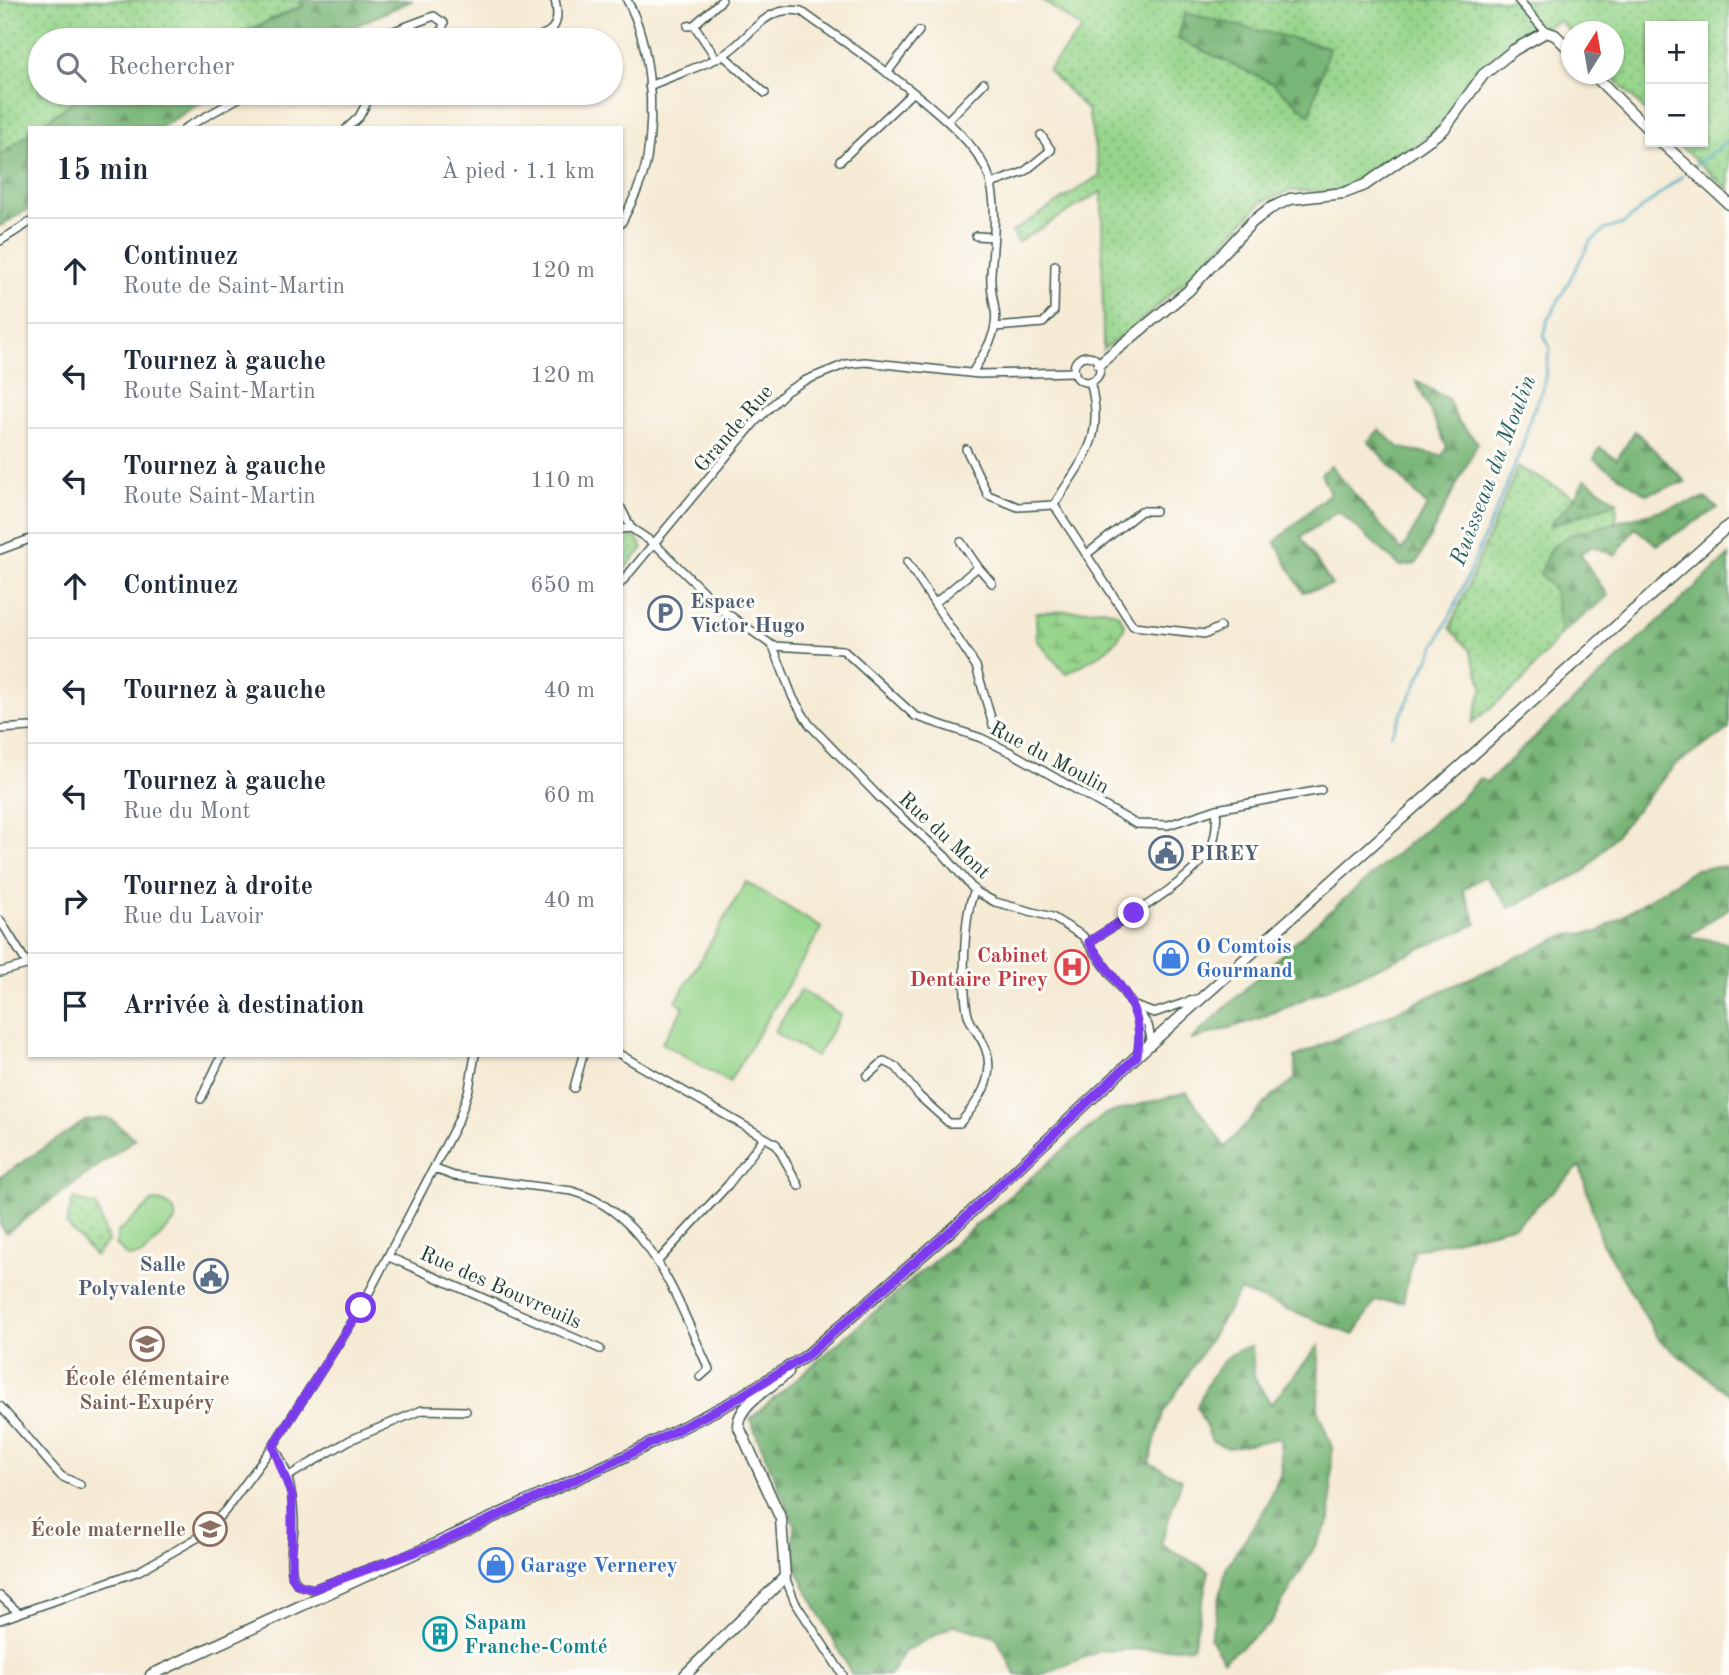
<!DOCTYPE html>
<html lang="fr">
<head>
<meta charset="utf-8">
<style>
	body { margin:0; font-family:"Old Standard TT",serif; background:#f6f6f7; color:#1f2937 }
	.controls { position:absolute; right:21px; top:21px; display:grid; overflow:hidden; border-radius:0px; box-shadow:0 2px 5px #0004 }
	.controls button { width:63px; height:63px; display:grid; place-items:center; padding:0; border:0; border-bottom:2px solid #e0e1e3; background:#fff; color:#1f2937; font:35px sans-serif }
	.compass { position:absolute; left:1561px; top:21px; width:63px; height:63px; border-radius:50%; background:#fff; box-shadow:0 2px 5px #0004; rotate:11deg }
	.stop { position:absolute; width:21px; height:21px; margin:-16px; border:5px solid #7c3aed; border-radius:50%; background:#fff }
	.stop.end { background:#7c3aed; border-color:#fff; box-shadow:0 2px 7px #0008 }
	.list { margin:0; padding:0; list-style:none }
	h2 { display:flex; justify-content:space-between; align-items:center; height:91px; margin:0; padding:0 28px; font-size:30px }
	h2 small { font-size:23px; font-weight:400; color:#747a83 }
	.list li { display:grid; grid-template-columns:46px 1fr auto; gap:21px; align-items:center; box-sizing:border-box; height:105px; padding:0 28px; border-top:2px solid #e0e1e3 }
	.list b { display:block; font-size:26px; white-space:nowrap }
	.list p { margin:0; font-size:23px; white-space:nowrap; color:#747a83 }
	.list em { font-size:23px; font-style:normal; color:#747a83 }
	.icon { flex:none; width:38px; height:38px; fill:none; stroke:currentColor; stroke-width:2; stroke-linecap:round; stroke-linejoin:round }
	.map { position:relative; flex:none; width:1729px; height:1675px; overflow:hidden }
	.search { position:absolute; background:#fff; box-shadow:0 2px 5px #0004; left:28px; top:28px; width:595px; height:77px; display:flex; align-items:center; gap:18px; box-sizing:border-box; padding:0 24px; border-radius:38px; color:#747a83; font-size:26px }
	.panel { position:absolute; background:#fff; box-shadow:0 2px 5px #0004; left:28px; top:126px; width:595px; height:931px; border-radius:0px }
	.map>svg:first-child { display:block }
</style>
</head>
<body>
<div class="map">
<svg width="1729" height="1675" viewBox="0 0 1729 1675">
	<defs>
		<pattern id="grass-dots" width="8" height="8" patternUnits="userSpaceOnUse" patternTransform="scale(1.75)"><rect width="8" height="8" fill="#96d58b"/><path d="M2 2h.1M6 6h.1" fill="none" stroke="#7aae72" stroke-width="1.8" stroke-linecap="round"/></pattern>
		<pattern id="forest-firs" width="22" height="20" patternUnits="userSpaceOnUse" patternTransform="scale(1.75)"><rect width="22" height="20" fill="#78b677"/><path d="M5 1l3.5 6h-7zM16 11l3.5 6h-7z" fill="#629562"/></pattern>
		<pattern id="wetland-marsh" width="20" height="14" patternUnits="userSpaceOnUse" patternTransform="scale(1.75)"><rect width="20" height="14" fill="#96d58b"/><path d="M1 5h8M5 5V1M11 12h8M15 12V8" fill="none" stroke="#7aae72"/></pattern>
	</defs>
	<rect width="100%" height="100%" fill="#fdfcf7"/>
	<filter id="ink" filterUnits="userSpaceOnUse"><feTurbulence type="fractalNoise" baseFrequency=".0143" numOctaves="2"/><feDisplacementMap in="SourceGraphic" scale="14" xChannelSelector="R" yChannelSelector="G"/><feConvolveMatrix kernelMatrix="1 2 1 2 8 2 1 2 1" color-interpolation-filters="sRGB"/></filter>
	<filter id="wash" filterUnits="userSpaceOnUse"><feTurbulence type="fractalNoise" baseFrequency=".00686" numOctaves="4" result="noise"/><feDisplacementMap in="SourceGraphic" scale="28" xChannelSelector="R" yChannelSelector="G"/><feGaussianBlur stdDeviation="1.57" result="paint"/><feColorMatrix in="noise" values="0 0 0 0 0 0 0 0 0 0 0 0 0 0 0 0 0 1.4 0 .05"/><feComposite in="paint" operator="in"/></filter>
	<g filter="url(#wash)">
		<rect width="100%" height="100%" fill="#f5ead4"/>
		<!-- grass -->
		<g fill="url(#grass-dots)" stroke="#5a8960" stroke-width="2">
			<path d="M0 0H300L304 5 225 40H40V93H84L37 128H30V133L0 155Z"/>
			<path d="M1042 0H1729V190L1675 142H1703V26H1650V116L1610 74H1614V32L1571 33 1560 21 1529 32 1485 67 1438 128 1373 175 1338 191H1289L1262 202 1203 265 1130 330 1103 349 1102 191 1018 242 1012 232 1100 175 1088 111 1048 70 1082 29Z"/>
			<path d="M1518 467 1575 497 1551 526 1617 502 1616 523 1570 535 1554 590 1561 634 1521 683 1472 723 1483 687 1470 650 1450 628Z"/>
			<path d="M624 533 637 539 643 548 621 573V534Z"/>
			<path d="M73 1199 96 1205 108 1241 95 1256 66 1224Z"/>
		</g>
		<!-- forest -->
		<g fill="url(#forest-firs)" stroke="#4c7a56" stroke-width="2">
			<path d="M300 0H413L324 40H225L303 6Z"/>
			<path d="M1185 13 1329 47 1310 115 1272 83 1178 39Z"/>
			<path d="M84 93H217L160 128H37Z"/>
			<path d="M30 133V208L0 226V155Z"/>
			<path d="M1416 381 1448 399 1457 420 1478 443 1416 564 1400 566 1338 511 1301 537 1332 585 1303 592 1275 542 1330 493 1321 474 1331 466 1402 551 1427 506 1368 441 1379 430 1400 448 1442 456 1447 447Z"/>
			<path d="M1635 431 1686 482 1646 494 1594 459 1600 448 1617 459Z"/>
			<path d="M1585 479 1617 502 1549 526 1575 497Z"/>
			<path d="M1705 498 1718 508 1657 545 1635 528 1615 556 1593 546 1580 554 1608 596 1561 634 1554 590 1540 574 1550 549 1570 535Z"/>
			<path d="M1729 555V729L1674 766 1585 871 1510 908 1485 876 1463 890 1477 924 1258 1019 1191 1040 1299 938 1460 799 1480 778 1487 782Z"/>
			<path d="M1726 866 1729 908 1688 936 1729 943V1394L1660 1341 1601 1241 1580 1166 1516 1225 1414 1250 1403 1302 1375 1301 1354 1335 1240 1291 1163 1414 1149 1463 1182 1479 1161 1544 1209 1571 1193 1647 1100 1651 1041 1675H1016L996 1637 954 1625 905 1651 890 1675H852L793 1563 794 1524 750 1419 1105 1114 1187 1092 1225 1147 1272 1096 1295 1079V1057L1566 935 1598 932 1696 869Z"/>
			<path d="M104 1118 112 1120 135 1139 6 1233 0 1225V1177L85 1121Z"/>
			<path d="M1319 1345 1318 1411 1332 1448 1330 1520 1270 1624 1224 1660 1210 1638 1227 1566 1266 1507 1282 1471 1280 1438 1228 1448 1212 1441 1197 1407C1208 1380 1222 1351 1252 1346L1254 1377 1271 1404Z"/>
		</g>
		<!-- wetland -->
		<path fill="url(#wetland-marsh)" stroke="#5a8960" stroke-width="2" d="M1104 609 1117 613 1125 625C1118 649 1086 662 1066 674L1037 640 1036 613Z"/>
		<!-- pitch -->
		<g fill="#96d58b" stroke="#5a8960" stroke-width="2">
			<path d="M746 882 822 928 729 1082 662 1043 684 1007 676 1002Z"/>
			<path d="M801 990 841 1015 816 1057 774 1032Z"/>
			<path d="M153 1201C166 1201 177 1207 175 1221L142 1255 127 1257 116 1244 118 1232Z"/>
		</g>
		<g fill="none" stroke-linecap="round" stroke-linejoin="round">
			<!-- stream -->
			<g stroke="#43a7c3" stroke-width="2.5">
				<path d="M1694 166 1729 140"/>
				<path d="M1391 735 1455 606 1522 448 1531 415 1543 389 1550 347 1544 336 1548 320 1590 242 1606 229 1623 224 1682 176"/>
			</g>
		</g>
	</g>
	<g filter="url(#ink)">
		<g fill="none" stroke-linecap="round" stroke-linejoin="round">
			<!-- street casing -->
			<g stroke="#3f574c" stroke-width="10">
				<g id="street">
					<path d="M1518 0 1546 32"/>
					<path d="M694 25 716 58"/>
					<path d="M688 26 694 25 722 0"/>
					<path d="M370 40 434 16 444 23 439 40"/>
					<path d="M525 40C551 35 562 28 555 0"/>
					<path d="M723 55 765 93"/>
					<path d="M887 73 919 31"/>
					<path d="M649 86C672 76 697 68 720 57 750 41 762 4 801 11 848 46 970 122 988 174 999 205 993 242 991 274 990 288 993 297 995 310 999 334 983 354 972 373"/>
					<path d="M948 120 984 83"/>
					<path d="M185 128 248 93"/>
					<path d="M347 128 359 117 372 93"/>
					<path d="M840 161 912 93"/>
					<path d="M991 184 1024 172 1051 150 1041 135"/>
					<path d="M621 224C631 204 643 181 647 159 655 110 651 44 627 0"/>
					<path d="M976 236 993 237"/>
					<path d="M0 241 30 222"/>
					<path d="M995 327 1043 323 1054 311 1055 265"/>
					<circle cx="1087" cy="369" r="13"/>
					<path d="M1090 381C1106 441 1083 457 1054 505L1133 626 1206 634 1220 627"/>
					<path d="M966 449 988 495 1018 507 1054 505"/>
					<path d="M621 508 631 528"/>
					<path d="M621 529 631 528 655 544 721 609 773 646 793 698 809 724 880 798 945 856 975 891 995 902 1052 917 1083 936 1132 1004 1139 1019 1141 1035 1138 1055"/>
					<path d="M0 550 30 539"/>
					<path d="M1087 554 1141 511H1155"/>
					<path d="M907 562 976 666 993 725"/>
					<path d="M978 567 992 583"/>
					<path d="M621 583 755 422 787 391 804 381 846 364 865 362 979 374 1075 372"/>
					<path d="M935 603 978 567 961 542"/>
					<path d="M773 646 843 650 915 716 981 738 1014 754 1136 824 1168 825 1217 809 1321 790"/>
					<path d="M0 729 30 727"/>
					<path d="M0 920 28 965"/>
					<path d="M1089 942C1121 921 1191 882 1209 851 1217 838 1216 822 1217 809"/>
					<path d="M0 972 30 964"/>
					<path d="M1132 1005 1154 1013 1196 999"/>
					<path d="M1137 1010 1148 1025 1152 1044"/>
					<path d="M621 1055 776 1144 799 1186"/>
					<path d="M867 1076 884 1061 896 1067 919 1096 949 1123H960C979 1101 997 1077 985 1047 981 1037 973 1028 969 1018 961 998 963 909 975 891"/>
					<path d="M574 1088 583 1055"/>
					<path d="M201 1099 222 1055"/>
					<path d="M435 1169 454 1176 572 1191C651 1213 678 1304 709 1369L700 1377"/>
					<path d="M389 1257 600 1349"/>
					<path d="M657 1262 728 1185 764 1138"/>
					<path d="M0 1406 61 1476 80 1485"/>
					<path d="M273 1446C288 1467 293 1496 294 1520 295 1541 284 1567 298 1585L313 1589 384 1563"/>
					<path d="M287 1477 350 1440 422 1410 466 1411"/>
					<path d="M785 1577 795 1602 843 1675"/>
					<path d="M0 1596 19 1613"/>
					<path d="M0 1620 139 1571 199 1537 225 1511 273 1446 361 1308 459 1119 469 1089 475 1055"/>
				</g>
			</g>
			<!-- secondary casing -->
			<g stroke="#3f574c" stroke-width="13">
				<g id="secondary">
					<path d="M1593 74 1650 131"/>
					<path d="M1661 142 1729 204"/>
					<path d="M1099 364 1188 291 1251 223 1269 209 1290 199 1344 193 1365 185 1444 129 1483 75 1514 50 1546 32 1555 35 1572 52"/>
					<path d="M151 1675 628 1455 730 1403 806 1356 955 1227 1137 1056 1729 525"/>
					<path d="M685 1675 785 1577 781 1519 738 1425C739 1403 773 1386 788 1372"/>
				</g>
			</g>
			<!-- street -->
			<use href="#street" stroke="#fff" stroke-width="7"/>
			<!-- secondary -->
			<use href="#secondary" stroke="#fff" stroke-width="10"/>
		</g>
	</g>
	<g fill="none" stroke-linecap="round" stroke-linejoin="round" filter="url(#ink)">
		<!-- route -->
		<path stroke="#7c3aed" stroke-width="9" d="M361 1308 273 1446 292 1496V1577L298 1585 313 1589 437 1544 628 1455 730 1403 806 1356 955 1227 1137 1056C1147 1004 1114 984 1089 942L1134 913"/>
	</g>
	<!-- icons -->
	<defs>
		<g id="parking-ring" transform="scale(1.75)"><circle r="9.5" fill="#fdfcf7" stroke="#5c6f8a" stroke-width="1.5"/><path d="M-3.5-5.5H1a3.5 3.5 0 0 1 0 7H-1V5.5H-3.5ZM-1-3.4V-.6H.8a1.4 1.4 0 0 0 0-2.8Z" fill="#5c6f8a"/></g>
		<g id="civic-ring" transform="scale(1.75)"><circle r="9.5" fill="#fdfcf7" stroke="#5c6f8a" stroke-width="1.5"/><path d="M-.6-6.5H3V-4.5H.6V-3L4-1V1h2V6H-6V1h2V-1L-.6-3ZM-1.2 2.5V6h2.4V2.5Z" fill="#5c6f8a"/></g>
		<g id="shop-ring" transform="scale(1.75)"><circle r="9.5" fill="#fdfcf7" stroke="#3f7fe0" stroke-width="1.5"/><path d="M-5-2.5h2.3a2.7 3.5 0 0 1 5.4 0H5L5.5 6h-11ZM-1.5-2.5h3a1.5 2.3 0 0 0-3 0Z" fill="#3f7fe0"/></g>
		<g id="hospital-ring" transform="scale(1.75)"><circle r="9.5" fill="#fdfcf7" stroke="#e0444e" stroke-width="1.5"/><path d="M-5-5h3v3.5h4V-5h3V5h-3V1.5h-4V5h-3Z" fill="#e0444e"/></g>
		<g id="school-ring" transform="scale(1.75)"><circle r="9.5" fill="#fdfcf7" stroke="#8d6e63" stroke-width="1.5"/><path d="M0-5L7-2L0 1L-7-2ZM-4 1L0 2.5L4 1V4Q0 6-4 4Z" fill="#8d6e63"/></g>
		<g id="building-ring" transform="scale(1.75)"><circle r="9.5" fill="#fdfcf7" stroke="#0f9aa8" stroke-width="1.5"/><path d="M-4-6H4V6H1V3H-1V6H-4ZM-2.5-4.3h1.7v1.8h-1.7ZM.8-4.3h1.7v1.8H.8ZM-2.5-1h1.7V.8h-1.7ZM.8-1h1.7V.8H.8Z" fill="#0f9aa8"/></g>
	</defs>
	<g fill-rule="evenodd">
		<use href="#parking-ring" x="665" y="613"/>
		<use href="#civic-ring" x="1166" y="853"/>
		<use href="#shop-ring" x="1171" y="958"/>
		<use href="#hospital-ring" x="1072" y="967"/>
		<use href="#civic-ring" x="211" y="1276"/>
		<use href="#school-ring" x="147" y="1344"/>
		<use href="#school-ring" x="210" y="1529"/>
		<use href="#shop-ring" x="496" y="1565"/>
		<use href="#building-ring" x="440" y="1634"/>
	</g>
	<g text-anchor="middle" stroke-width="6" stroke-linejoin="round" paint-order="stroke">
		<!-- street labels -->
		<g font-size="21" fill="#1f3d34" stroke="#fdfcf7">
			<text transform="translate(733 428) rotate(-49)" y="7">Grande Rue</text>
			<text transform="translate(1050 757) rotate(28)" y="7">Rue du Moulin</text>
			<text transform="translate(945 835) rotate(43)" y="7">Rue du Mont</text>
			<text transform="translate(501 1287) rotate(24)" y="7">Rue des Bouvreuils</text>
		</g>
		<!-- service labels -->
		<g font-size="21" font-weight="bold" fill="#4e5e75" stroke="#fdfcf7" text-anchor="start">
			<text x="690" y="608">Espace<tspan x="690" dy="24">Victor Hugo</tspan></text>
			<text x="1190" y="860">PIREY</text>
			<text x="186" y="1271" text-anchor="end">Salle<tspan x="186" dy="24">Polyvalente</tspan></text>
		</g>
		<!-- shop labels -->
		<g font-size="21" font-weight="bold" fill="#366cbe" stroke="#fdfcf7" text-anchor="start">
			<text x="1196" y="953">O Comtois<tspan x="1196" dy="24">Gourmand</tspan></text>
			<text x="520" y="1572">Garage Vernerey</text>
		</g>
		<!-- health labels -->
		<g font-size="21" font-weight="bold" fill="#be3a42" stroke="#fdfcf7" text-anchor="end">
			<text x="1048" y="962">Cabinet<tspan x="1048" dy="24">Dentaire Pirey</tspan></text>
		</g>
		<!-- education labels -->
		<g font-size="21" font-weight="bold" fill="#785e54" stroke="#fdfcf7">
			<text x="147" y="1385">École élémentaire<tspan x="147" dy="24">Saint-Exupéry</tspan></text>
			<text x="186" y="1536" text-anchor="end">École maternelle</text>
		</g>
		<!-- culture labels -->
		<g font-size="21" font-weight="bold" fill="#0d838f" stroke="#fdfcf7" text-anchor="start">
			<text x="464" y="1629">Sapam<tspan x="464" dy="24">Franche-Comté</tspan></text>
		</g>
		<!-- water labels -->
		<g font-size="23" font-style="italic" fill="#2c6266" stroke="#fdfcf7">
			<text transform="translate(1492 470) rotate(-69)" y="8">Ruisseau du Moulin</text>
		</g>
	</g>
</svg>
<div class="controls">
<button>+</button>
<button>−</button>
</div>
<svg class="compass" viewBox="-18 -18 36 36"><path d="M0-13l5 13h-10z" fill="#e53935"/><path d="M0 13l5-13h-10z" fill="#747a83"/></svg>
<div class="stop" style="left:361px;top:1308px"></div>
<div class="stop end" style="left:1134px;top:913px"></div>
<div class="search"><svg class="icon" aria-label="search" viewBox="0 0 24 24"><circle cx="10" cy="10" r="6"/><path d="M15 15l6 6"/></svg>Rechercher</div>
<section class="panel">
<h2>15 min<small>À pied · 1.1 km</small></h2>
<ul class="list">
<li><svg class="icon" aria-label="ahead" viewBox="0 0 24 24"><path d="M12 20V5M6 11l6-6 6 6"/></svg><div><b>Continuez</b><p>Route de Saint-Martin</p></div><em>120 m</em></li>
<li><svg class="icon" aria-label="left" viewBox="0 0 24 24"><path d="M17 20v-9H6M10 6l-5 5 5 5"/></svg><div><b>Tournez à gauche</b><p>Route Saint-Martin</p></div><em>120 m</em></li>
<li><svg class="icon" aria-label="left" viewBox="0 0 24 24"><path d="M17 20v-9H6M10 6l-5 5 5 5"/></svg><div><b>Tournez à gauche</b><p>Route Saint-Martin</p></div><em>110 m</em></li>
<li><svg class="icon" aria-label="ahead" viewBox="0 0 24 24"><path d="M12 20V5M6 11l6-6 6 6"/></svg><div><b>Continuez</b></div><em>650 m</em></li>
<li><svg class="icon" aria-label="left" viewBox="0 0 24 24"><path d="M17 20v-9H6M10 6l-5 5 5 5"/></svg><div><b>Tournez à gauche</b></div><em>40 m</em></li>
<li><svg class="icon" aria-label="left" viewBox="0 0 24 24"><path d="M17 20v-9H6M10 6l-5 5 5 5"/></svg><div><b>Tournez à gauche</b><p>Rue du Mont</p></div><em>60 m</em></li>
<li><svg class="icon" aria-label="right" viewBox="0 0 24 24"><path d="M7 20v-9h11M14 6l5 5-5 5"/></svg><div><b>Tournez à droite</b><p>Rue du Lavoir</p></div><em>40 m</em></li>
<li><svg class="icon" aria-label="arrive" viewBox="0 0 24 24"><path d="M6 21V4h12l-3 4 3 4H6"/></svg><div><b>Arrivée à destination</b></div></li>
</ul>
</section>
</div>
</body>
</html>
